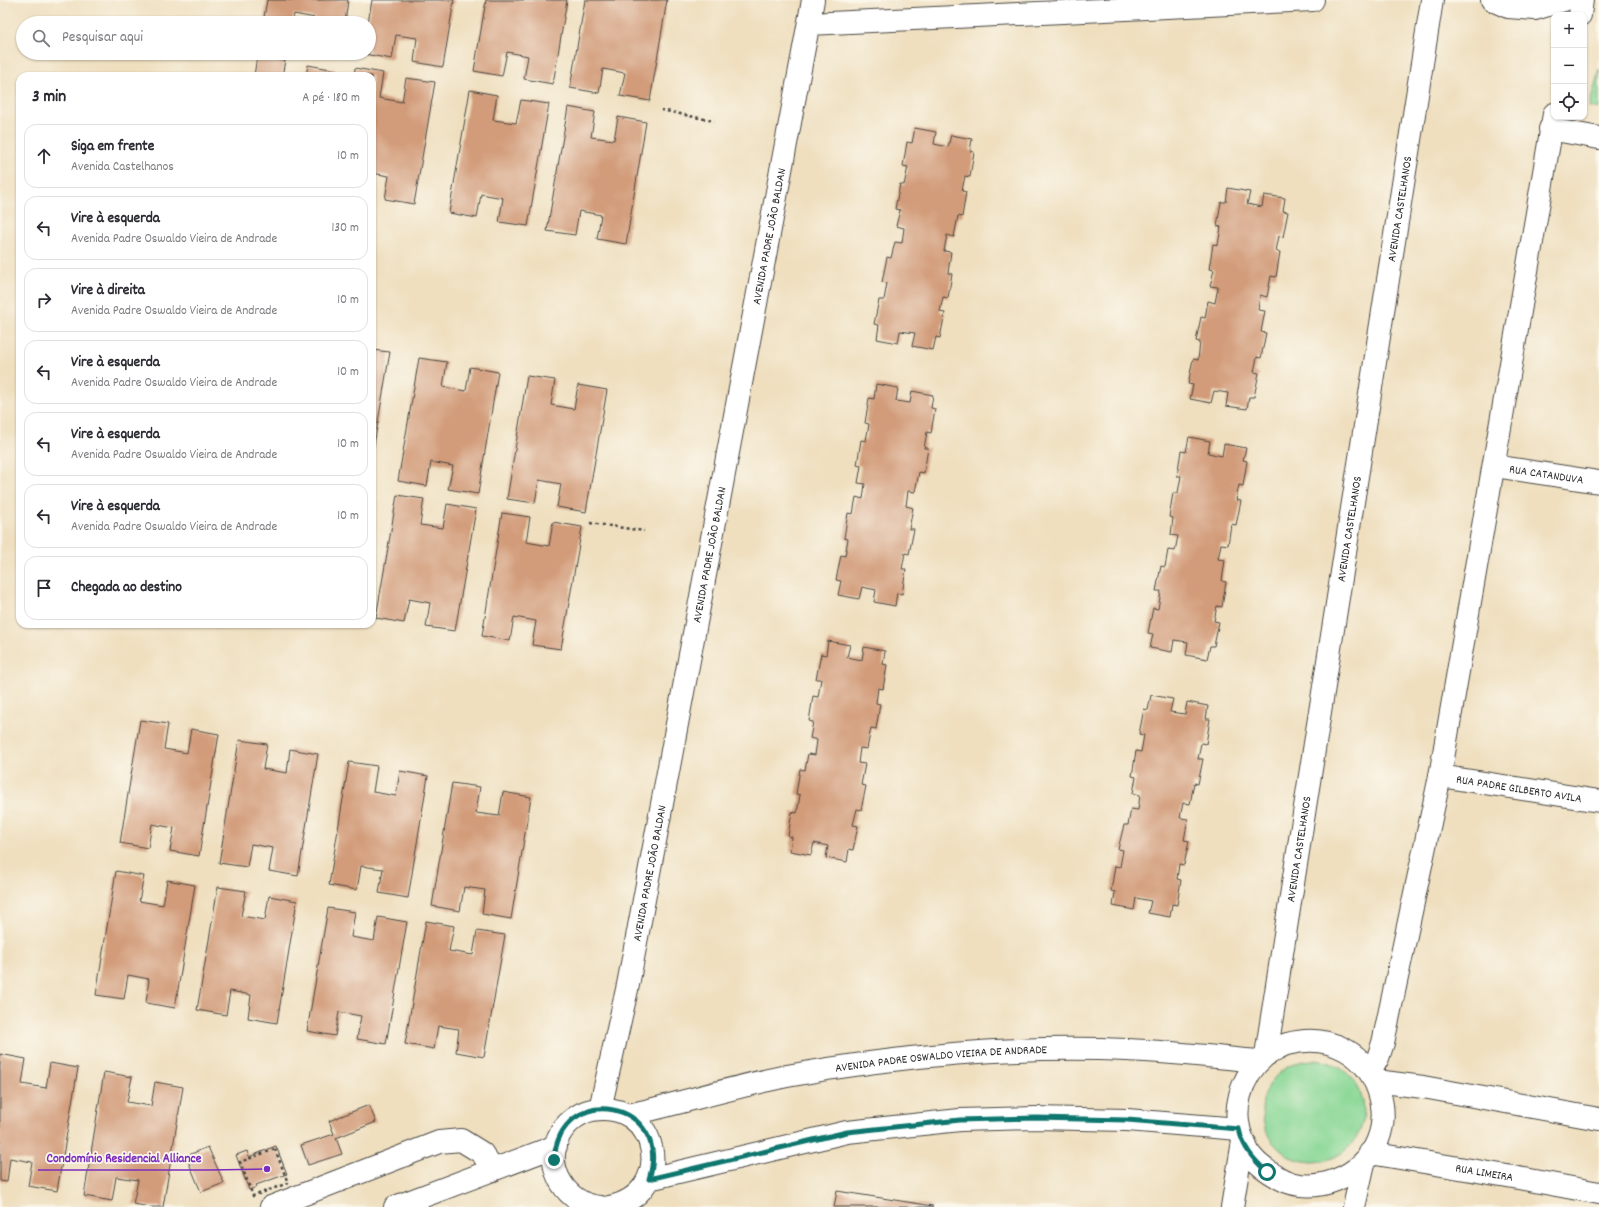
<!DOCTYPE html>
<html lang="pt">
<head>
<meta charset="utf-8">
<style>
	body { margin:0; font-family:Dekko,sans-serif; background:#f2f2f3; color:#2b2b33 }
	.controls { position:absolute; right:12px; top:12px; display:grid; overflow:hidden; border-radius:8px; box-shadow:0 1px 3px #0004 }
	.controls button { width:36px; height:36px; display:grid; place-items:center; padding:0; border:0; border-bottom:1px solid #e1e1e2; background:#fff; color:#2b2b33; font:20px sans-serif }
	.stop { position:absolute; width:12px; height:12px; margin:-9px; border:3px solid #0f766e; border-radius:50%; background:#fff }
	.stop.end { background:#0f766e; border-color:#fff; box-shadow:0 1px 4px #0008 }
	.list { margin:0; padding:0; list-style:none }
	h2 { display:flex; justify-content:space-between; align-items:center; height:52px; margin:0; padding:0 16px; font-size:17px }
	h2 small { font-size:13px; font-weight:400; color:#7c7c81 }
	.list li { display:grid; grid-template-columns:26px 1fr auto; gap:12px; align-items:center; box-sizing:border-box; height:64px; margin:0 8px 8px; padding:0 8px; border:1px solid #e1e1e2; border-radius:12px }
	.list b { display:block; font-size:15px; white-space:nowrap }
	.list p { margin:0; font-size:13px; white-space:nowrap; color:#7c7c81 }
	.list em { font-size:13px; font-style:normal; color:#7c7c81 }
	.icon { flex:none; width:22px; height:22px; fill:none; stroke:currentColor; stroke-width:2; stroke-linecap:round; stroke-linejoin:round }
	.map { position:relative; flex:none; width:1599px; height:1207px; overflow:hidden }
	.search { position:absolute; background:#fff; box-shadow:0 1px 3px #0004; left:16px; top:16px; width:360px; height:44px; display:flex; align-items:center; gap:10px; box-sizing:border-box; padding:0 14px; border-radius:22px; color:#7c7c81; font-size:15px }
	.panel { position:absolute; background:#fff; box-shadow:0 1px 3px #0004; left:16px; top:72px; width:360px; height:556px; border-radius:12px }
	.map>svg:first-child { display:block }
</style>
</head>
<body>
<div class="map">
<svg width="1599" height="1207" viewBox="0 0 1599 1207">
	<rect width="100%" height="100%" fill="#fbf7ec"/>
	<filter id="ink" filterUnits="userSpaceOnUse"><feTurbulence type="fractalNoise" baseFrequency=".025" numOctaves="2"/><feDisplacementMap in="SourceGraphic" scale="8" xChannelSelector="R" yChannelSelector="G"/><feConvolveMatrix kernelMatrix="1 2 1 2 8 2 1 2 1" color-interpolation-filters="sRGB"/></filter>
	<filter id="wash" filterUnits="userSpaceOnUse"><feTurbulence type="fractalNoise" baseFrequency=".012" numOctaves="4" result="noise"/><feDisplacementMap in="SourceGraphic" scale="16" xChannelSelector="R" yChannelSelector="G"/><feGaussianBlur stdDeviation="0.9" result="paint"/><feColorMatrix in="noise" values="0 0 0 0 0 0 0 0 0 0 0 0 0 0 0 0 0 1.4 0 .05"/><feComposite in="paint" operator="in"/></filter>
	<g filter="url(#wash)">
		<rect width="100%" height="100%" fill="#efdfbf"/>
		<!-- green -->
		<g fill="#89d795" stroke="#5a8160">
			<path d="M1599 69V109L1589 107Z"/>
			<circle cx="1313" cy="1111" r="51"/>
		</g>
		<g id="blocks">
			<!-- building -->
			<g fill="#d29b79">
				<path d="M267 0H348L345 23H314L315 18 294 14 292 23H263Z"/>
				<path d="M372 0H454L443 67 414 62 417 38 396 35 392 59 364 54 369 53 368 23Z"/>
				<path d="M486 0H567L553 84 524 79 528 56 507 52 502 76 474 71Z"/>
				<path d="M585 0H667L650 101 620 96 625 73 603 69 599 93 570 88Z"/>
				<path d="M257 56 285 61 282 76H254Z"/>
				<path d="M308 65 336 70V76H306Z"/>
				<path d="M355 68 383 73 379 98 402 102 406 78 435 82 414 204 385 199 389 176 372 173V76H354Z"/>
				<path d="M470 90 497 95 493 120 516 123 521 100 549 104 528 226 499 222 503 198 481 194 477 218 449 213Z"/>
				<path d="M568 107 595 112 591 137 614 140 618 117 646 122 626 244 597 239 601 215 579 211 575 235 547 231Z"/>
				<path d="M915 128 936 132 934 144 948 147 951 135 972 139 970 151 974 152 970 177 965 176 962 191 966 192 962 217 958 216 954 237 947 235 944 251 951 252 948 273 952 274 948 298 943 297 940 312 945 313 940 338 936 337 933 350 912 346 915 333 900 331 898 343 877 339 879 325 874 324 879 300H884L887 283 882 282 887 257 891 258 895 242 902 243 904 228 896 226 900 210 895 209 900 184 904 185 908 167 903 166 907 142 912 143Z"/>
				<path d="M1228 188 1250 192 1247 204 1262 207 1264 195 1285 198 1283 211 1288 212 1283 237 1279 236 1276 251 1280 252 1276 277 1271 276 1267 297 1260 295 1258 310 1265 311 1261 332 1266 333 1261 358 1257 357 1254 372 1259 373 1254 397H1249L1247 409 1226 406 1228 393 1214 391 1211 403 1190 399 1193 385 1188 384 1193 359 1198 360 1200 342 1196 341 1201 317 1205 318 1208 301 1215 303 1218 287 1210 286 1214 270 1209 269 1213 244 1218 245 1221 227 1217 226 1221 202H1226Z"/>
				<path d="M372 350 390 352 373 451H372Z"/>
				<path d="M419 358 447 362 443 387 466 391 470 367 498 372 478 494 448 489 453 466 431 462 427 486 398 481Z"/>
				<path d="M527 376 555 380 551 405 574 409 578 385 607 390 586 512 557 507 561 484 539 480 535 503 507 499Z"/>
				<path d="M876 384 898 388 896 401 910 403 912 391 933 395 931 408 935 409 931 433 927 432 924 448H928L924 473 919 472 915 492 908 491 906 506 913 508 909 529H914L909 554 905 553 902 569H906L902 594 897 593 895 606 874 602 876 590 862 587 859 599 838 595 841 581 836 580 841 555 845 556 848 539 844 538 848 513 853 514 856 497 863 499 865 484 858 483 861 466 857 465 861 440 866 441 869 424 865 423 869 398 874 399Z"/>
				<path d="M1189 437 1210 441 1208 453 1222 456 1224 444 1246 448 1243 460 1247 461 1243 486 1239 485 1236 500 1241 501 1236 525 1231 524 1228 545 1221 544 1218 559 1225 560 1222 581 1226 582 1222 607 1217 606 1214 621 1219 622 1214 646H1210L1207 659 1186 655 1188 642 1174 640 1172 652 1150 648 1153 634 1148 633 1153 608 1158 609 1161 591H1156L1161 566 1165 567 1168 550 1175 551 1178 536 1171 535 1173 518 1169 517 1173 493H1178L1181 476H1177L1181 451 1186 452Z"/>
				<path d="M397 495 424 499 420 525 443 528 447 504 476 509 455 631 426 627 430 603 409 599 404 623 376 618Z"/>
				<path d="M502 513 530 517 526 542 549 546 553 522 582 527 561 649 532 645 536 621 514 617 510 641 482 636Z"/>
				<path d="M828 641 850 645 847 657 862 660 864 647 885 651 883 664 887 665 883 689 878 688 876 703 880 704 876 729 871 728 867 749 860 748 858 763 865 764 861 785 866 786 861 810 857 809 853 825 858 826 853 850 849 849 847 862 826 858 828 846 814 843 811 855 790 851 792 837 788 836 792 812 797 813 800 795 796 794 800 769 805 770 808 754 815 755 817 740 810 738 813 722 809 721 813 696 818 697 821 679H816L821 654 826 655Z"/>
				<path d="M1151 695 1173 699 1170 712 1185 714 1187 702 1208 706 1206 719H1210L1206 744 1201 743 1198 759H1203L1198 784 1194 783 1190 804 1183 803 1180 818 1188 819 1184 840 1189 841 1184 865 1179 864 1177 879 1181 880 1177 905 1172 904 1170 917 1148 913 1151 901 1136 898 1134 910 1113 906 1115 892 1111 891 1115 866 1120 867 1123 850 1118 849 1124 825H1128L1131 809 1138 810 1140 795 1133 793 1136 777 1132 776 1136 751 1141 752 1144 735 1139 734 1144 709 1148 710Z"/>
				<path d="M140 720 168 724 164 749 187 753 191 729 219 734 199 856 170 851 174 828 152 824 148 848 120 843Z"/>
				<path d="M239 740 267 744 263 769 287 773 290 749 318 754 298 876 269 871 273 848 251 844 247 867 219 863Z"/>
				<path d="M349 762 377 766 373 792 396 796 400 771 428 776 408 898 379 893 383 869 361 866 357 890 329 885Z"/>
				<path d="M452 783 480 787 476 813 499 816 503 792 531 797 511 919 482 914 485 890 464 887 460 911 432 906Z"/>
				<path d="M116 871 144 876 139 901 163 905 167 880 195 885 175 1008 146 1003 149 979 128 975 124 999 96 995Z"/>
				<path d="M218 887 246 891 241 916 265 920 269 896 297 901 277 1023 248 1018 251 995 230 991 226 1015 197 1010Z"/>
				<path d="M328 908 355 912 351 937 374 941 378 917 407 922 386 1044 357 1039 361 1016 339 1012 335 1036 307 1031Z"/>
				<path d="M426 921 454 926 449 951 473 955 477 931 505 935 484 1057 456 1052 459 1029 438 1026 434 1049 405 1044Z"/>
				<path d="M0 1054 26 1059 22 1084 46 1088 50 1063 78 1068 57 1191 28 1186 32 1162 10 1158 7 1182 0 1181Z"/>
				<path d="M104 1072 132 1077 127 1102 151 1106 155 1082 183 1087 163 1207H151L133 1204 138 1180 116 1177 112 1201 84 1196Z"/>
				<path d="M369 1105 376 1122 336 1138 342 1154 308 1165 301 1145 334 1134 329 1121Z"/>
				<path d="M276 1146 287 1174 256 1185 257 1187 249 1190 236 1155 247 1151 249 1157Z"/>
				<path d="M208 1147 224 1183 201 1192 186 1156Z"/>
				<path d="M837 1191 933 1206 932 1207H834Z"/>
			</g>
		</g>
	</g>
	<g filter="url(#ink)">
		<use href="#blocks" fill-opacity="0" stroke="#484641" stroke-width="1"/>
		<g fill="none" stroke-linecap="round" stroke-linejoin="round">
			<!-- street casing -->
			<g stroke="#484641" stroke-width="24">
				<g id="street">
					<path d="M809 24 1313 0"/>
					<path d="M1550 129 1599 138"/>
					<path id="s1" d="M1494 466 1599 482"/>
					<path id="s2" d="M1440 776 1599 801"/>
					<path id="s3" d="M600 1109 628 985 813 0"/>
					<path d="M271 1207 439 1142 461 1140 482 1153 493 1170"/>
				</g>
			</g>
			<!-- secondary casing -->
			<g stroke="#484641" stroke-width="24">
				<g id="secondary">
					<path d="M1492 0 1508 7 1535 9 1564 0"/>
					<path d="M1580 15 1582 0"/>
					<path id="s4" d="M1266 1055C1273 1051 1280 1046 1287 1044 1379 1019 1422 1146 1336 1180 1319 1187 1297 1188 1281 1179 1270 1173 1260 1167 1252 1157 1249 1154 1247 1149 1245 1144 1229 1114 1240 1076 1266 1055L1432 0"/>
					<path d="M1370 1072 1378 1058 1383 1043 1440 776 1554 114"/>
					<path d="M1376 1081 1423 1087 1599 1119"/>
					<path id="s5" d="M628 1115C681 1103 733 1087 787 1076 895 1056 1017 1045 1127 1050 1171 1052 1215 1057 1258 1061"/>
					<path id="s6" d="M1370 1153 1513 1177 1599 1193"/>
					<path d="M649 1179 847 1132 960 1120 1035 1118 1127 1120 1239 1129"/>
					<path d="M395 1207 556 1146"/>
					<path d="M600 1207C567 1205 544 1168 558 1138 564 1124 578 1113 592 1110 659 1098 678 1194 609 1207"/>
					<path d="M1232 1207 1243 1141"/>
					<path d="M1354 1207 1364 1163"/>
				</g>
			</g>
			<!-- path -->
			<g stroke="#484641" stroke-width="2.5" stroke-dasharray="3 3" stroke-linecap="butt">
				<path d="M661 110 714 121"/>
				<path d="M590 523 644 531"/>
				<path d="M275 1149 288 1183 253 1196 240 1162Z"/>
			</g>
			<!-- street -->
			<use href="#street" stroke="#fff" stroke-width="22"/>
			<!-- secondary -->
			<use href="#secondary" stroke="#fff" stroke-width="22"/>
		</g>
	</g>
	<g fill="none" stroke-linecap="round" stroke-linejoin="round" filter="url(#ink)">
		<!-- route -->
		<path stroke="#0f766e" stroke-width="5" d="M554 1160C560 1079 674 1101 649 1179L847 1132 960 1120 1035 1118 1127 1120 1239 1129C1243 1148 1254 1160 1267 1172"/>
	</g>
	<g text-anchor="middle" stroke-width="3.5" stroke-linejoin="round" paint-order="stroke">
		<!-- street labels -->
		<g font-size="12" fill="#2b2b2b" stroke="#fbf7ec">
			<text dy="4" stroke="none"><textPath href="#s4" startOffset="1311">AVENIDA CASTELHANOS</textPath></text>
			<text dy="4" stroke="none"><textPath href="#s3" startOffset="889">AVENIDA PADRE JOÃO BALDAN</textPath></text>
			<text dy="4" stroke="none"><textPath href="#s1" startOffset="53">RUA CATANDUVA</textPath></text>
			<text dy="4" stroke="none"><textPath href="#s4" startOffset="987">AVENIDA CASTELHANOS</textPath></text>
			<text dy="4" stroke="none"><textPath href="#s3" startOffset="565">AVENIDA PADRE JOÃO BALDAN</textPath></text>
			<text dy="4" stroke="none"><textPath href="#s2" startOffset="80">RUA PADRE GILBERTO AVILA</textPath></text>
			<text dy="4" stroke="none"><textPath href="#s4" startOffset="663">AVENIDA CASTELHANOS</textPath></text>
			<text dy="4" stroke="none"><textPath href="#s3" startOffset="241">AVENIDA PADRE JOÃO BALDAN</textPath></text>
			<text dy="4" stroke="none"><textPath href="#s5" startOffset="319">AVENIDA PADRE OSWALDO VIEIRA DE ANDRADE</textPath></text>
			<text dy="4" stroke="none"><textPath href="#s6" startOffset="116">RUA LIMEIRA</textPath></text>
		</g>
	</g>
	<!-- callouts -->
	<path fill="none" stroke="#7b2cbf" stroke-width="1.5" d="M267 1169L209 1170H38"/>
	<circle fill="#7b2cbf" stroke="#fbf7ec" stroke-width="1.5" cx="267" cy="1169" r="4"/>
	<g font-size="13" text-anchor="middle" font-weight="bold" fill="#7b2cbf" stroke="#fbf7ec" stroke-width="3.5" stroke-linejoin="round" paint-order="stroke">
		<text x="124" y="1162">Condomínio Residencial Alliance</text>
	</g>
</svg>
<div class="controls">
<button>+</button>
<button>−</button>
<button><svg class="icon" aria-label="locate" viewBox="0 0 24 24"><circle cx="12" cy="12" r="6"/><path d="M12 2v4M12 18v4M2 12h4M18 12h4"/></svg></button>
</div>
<div class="stop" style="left:1267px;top:1172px"></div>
<div class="stop end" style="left:554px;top:1160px"></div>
<div class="search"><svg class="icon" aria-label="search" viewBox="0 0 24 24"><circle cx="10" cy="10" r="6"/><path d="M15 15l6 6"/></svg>Pesquisar aqui</div>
<section class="panel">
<h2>3 min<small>A pé · 180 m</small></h2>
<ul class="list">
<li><svg class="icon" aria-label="ahead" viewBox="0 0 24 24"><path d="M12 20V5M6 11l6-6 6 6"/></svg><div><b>Siga em frente</b><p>Avenida Castelhanos</p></div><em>10 m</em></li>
<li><svg class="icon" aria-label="left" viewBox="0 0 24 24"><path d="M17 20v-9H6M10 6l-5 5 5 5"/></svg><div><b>Vire à esquerda</b><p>Avenida Padre Oswaldo Vieira de Andrade</p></div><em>130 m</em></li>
<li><svg class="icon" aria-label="right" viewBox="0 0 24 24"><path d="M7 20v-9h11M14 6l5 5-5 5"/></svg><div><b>Vire à direita</b><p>Avenida Padre Oswaldo Vieira de Andrade</p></div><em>10 m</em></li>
<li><svg class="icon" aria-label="left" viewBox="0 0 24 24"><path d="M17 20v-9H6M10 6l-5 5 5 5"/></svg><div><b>Vire à esquerda</b><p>Avenida Padre Oswaldo Vieira de Andrade</p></div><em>10 m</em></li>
<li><svg class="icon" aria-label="left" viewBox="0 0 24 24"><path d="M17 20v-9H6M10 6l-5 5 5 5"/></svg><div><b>Vire à esquerda</b><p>Avenida Padre Oswaldo Vieira de Andrade</p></div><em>10 m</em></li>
<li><svg class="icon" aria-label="left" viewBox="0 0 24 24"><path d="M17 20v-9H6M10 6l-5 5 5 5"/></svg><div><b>Vire à esquerda</b><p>Avenida Padre Oswaldo Vieira de Andrade</p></div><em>10 m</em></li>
<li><svg class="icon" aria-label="arrive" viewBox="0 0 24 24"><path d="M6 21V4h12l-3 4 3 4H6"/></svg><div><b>Chegada ao destino</b></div></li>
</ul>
</section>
</div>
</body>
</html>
